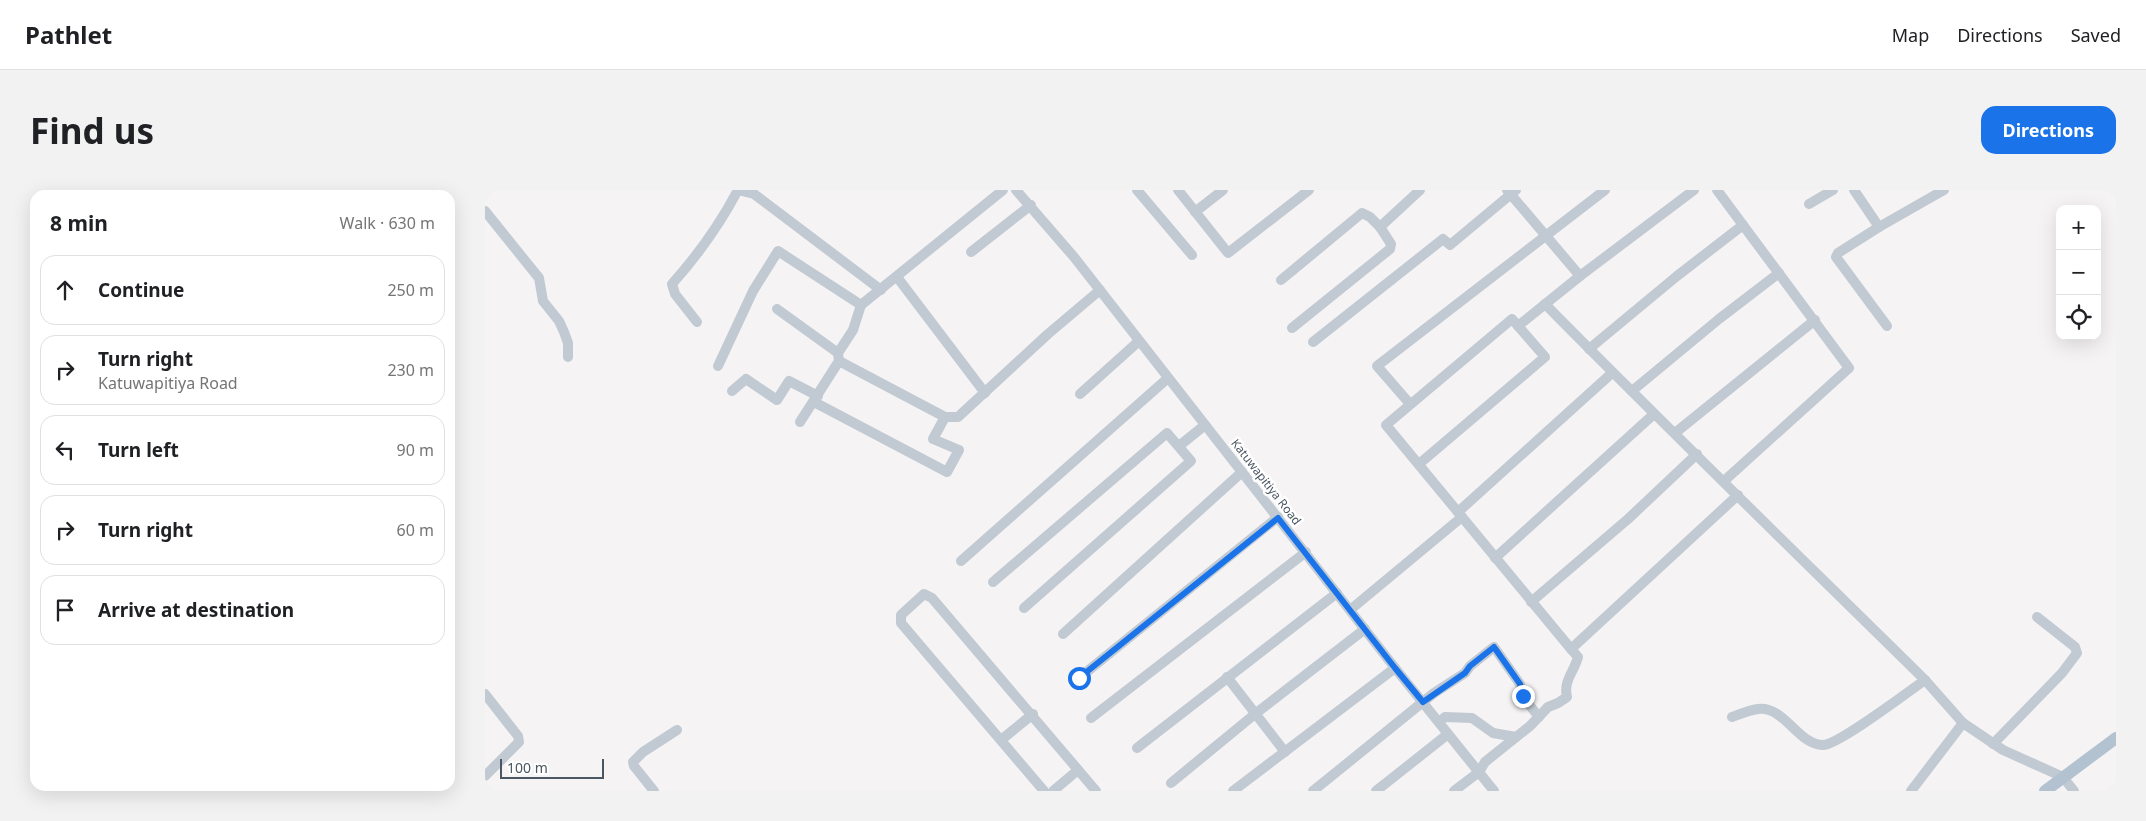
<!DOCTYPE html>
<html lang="en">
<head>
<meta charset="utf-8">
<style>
	body { margin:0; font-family:"Noto Sans",sans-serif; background:#f2f2f2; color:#202124 }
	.controls { position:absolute; right:15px; top:15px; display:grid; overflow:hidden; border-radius:10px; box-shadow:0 5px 20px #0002 }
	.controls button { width:45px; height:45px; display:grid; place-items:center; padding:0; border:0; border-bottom:1px solid #e0e0e0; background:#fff; color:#202124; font:25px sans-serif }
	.scale { position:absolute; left:15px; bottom:12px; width:104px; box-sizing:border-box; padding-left:5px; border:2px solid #4a5661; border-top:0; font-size:14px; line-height:18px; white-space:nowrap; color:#4a5661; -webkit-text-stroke:4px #fff; paint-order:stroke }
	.stop { position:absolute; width:15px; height:15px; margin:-11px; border:4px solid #1a73e8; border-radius:50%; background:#fff }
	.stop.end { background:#1a73e8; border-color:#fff; box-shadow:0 1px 5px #0008 }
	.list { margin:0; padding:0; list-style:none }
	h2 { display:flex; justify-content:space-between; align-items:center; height:65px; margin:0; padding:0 20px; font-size:21px }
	h2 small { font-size:16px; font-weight:400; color:#757577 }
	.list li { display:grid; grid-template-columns:32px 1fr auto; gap:15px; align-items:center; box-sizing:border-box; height:70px; margin:0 10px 10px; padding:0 10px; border:1px solid #e0e0e0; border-radius:15px }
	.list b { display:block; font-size:19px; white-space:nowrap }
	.list p { margin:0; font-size:16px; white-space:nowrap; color:#757577 }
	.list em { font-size:16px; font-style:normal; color:#757577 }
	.icon { flex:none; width:28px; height:28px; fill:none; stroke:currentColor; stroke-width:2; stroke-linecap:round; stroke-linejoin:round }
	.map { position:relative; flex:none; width:1631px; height:601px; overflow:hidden; border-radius:15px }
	header { display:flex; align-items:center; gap:30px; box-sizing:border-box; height:70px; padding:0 25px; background:#fff; border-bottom:1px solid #e0e0e0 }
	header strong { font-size:24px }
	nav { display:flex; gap:28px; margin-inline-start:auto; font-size:18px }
	.intro { display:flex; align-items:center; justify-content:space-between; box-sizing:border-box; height:120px; padding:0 30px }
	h1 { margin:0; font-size:35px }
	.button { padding:12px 22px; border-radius:15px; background:#1a73e8; color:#fff; font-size:18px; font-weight:700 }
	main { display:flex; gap:30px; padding:0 30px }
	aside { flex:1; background:#fff; border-radius:15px; box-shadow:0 5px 20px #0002 }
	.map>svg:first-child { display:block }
</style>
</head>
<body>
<header>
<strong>Pathlet</strong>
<nav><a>Map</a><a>Directions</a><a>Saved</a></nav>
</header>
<div class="intro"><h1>Find us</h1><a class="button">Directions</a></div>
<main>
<aside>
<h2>8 min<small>Walk · 630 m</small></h2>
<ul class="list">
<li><svg class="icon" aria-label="ahead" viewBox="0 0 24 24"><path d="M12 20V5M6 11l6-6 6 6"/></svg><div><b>Continue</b></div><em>250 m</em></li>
<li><svg class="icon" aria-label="right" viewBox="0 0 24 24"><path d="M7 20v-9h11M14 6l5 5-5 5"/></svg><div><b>Turn right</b><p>Katuwapitiya Road</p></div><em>230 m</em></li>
<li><svg class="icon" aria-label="left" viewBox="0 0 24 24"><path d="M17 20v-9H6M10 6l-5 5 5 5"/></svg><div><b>Turn left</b></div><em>90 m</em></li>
<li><svg class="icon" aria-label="right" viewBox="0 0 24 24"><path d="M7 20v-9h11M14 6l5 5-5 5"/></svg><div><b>Turn right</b></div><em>60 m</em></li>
<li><svg class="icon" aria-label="arrive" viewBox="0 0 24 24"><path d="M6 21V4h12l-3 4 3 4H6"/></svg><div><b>Arrive at destination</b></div></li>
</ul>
</aside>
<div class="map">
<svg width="1631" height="601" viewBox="0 0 1631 601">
	<rect width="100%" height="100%" fill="#f5f3f3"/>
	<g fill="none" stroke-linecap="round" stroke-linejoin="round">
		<!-- minor -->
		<g stroke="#c1cad2" stroke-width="10">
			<path d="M253 0 269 4 396 100"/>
			<path d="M518 0 376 115 368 140 353 163 354 171 460 227H473L563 144 615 100"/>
			<path d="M531 0 589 67 910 478 1009 601"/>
			<path d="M652 0 707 65"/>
			<path d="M693 0 743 63 824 0"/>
			<path d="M1022 0 1095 86 1033 136"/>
			<path d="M1232 0 1364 178 1239 291"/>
			<path d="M1369 0 1394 37"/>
			<path d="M1324 14 1348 0"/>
			<path d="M0 21 54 88 58 111 74 131 79 142 83 153V167"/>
			<path d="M710 22 738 0"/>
			<path d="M486 62 546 15"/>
			<path d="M1095 86 1209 0"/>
			<path d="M412 87 500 203"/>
			<path d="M796 90 877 23 885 27 895 37 935 0"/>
			<path d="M1060 114C1185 241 1313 365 1440 490L1478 533 1518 560 1578 587 1589 601"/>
			<path d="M292 119 353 163"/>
			<path d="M212 132 190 104 187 94C213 65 235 34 253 0"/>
			<path d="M1402 136 1351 67 1353 63 1394 37 1459 0"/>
			<path d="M807 138 905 59 906 54 895 37"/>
			<path d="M828 152 958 49 965 55 1031 0"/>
			<path d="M1104 159 1192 86 1258 35"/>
			<path d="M233 176 268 101 293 61 376 115"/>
			<path d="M247 201 261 189 292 210 304 191 333 206"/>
			<path d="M1147 201 1234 129 1294 83"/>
			<path d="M595 204 654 151"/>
			<path d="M329 212 462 282 474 260 448 249 460 227"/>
			<path d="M925 214 892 176 1120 0"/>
			<path d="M315 232 354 171"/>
			<path d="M1190 243 1330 130"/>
			<path d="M694 256 720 235"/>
			<path d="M934 274 1060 167 1027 129 901 235 1086 459 1253 305"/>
			<path d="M973 322 1127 183"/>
			<path d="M1010 368 1169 224"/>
			<path d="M476 371 683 188"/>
			<path d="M508 392 682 243 706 271 539 418"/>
			<path d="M1046 412 1143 329 1212 264"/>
			<path d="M865 420 977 327"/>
			<path d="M578 444 757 282"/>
			<path d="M742 487 800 562"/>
			<path d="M594 488 793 327"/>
			<path d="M0 504 33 546 34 552 0 586"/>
			<path d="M1247 527C1255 524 1265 520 1273 519 1300 516 1312 554 1338 555 1353 555 1423 502 1440 490"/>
			<path d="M606 528 821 362"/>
			<path d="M954 532 960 527 987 528 1008 543 1031 547"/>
			<path d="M516 550 548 524"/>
			<path d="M1508 554 1577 483 1592 463 1590 457 1552 427"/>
			<path d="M652 558 852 403"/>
			<path d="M686 593 770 524 880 439"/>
			<path d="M169 601 149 576 148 572 158 562 192 540"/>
			<path d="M559 601 416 433V425L439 404 447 408 611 601"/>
			<path d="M568 601 593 580"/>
			<path d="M748 601 910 478"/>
			<path d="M828 601 949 503 980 483 985 476 1009 457 1035 494 1038 507 1054 527"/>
			<path d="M891 601 963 544"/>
			<path d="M969 601 994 582 1000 572 1045 536 1063 517 1073 513 1082 507C1078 491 1089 482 1093 467L1086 459"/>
			<path d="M1426 601 1478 533"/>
		</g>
		<!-- major -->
		<path stroke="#b3c2d1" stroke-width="12" d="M1560 601 1631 548"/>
	</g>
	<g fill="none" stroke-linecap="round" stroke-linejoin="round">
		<!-- route -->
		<path stroke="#1a73e8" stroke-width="6" d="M594 488 793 328 910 478 938 512 980 483 985 476 1009 457 1035 494 1038 506"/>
	</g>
	<g text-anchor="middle" stroke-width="5" stroke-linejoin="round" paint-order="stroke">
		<!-- street labels -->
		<g font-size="12" fill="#4a5661" stroke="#fff">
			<text transform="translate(781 292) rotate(52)" y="4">Katuwapitiya Road</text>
		</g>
	</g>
</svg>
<div class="controls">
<button>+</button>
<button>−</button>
<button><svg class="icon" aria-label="locate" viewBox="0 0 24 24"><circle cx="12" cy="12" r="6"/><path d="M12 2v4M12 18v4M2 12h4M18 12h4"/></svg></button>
</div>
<div class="scale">100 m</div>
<div class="stop" style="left:594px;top:488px"></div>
<div class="stop end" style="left:1038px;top:506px"></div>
</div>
</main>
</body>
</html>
